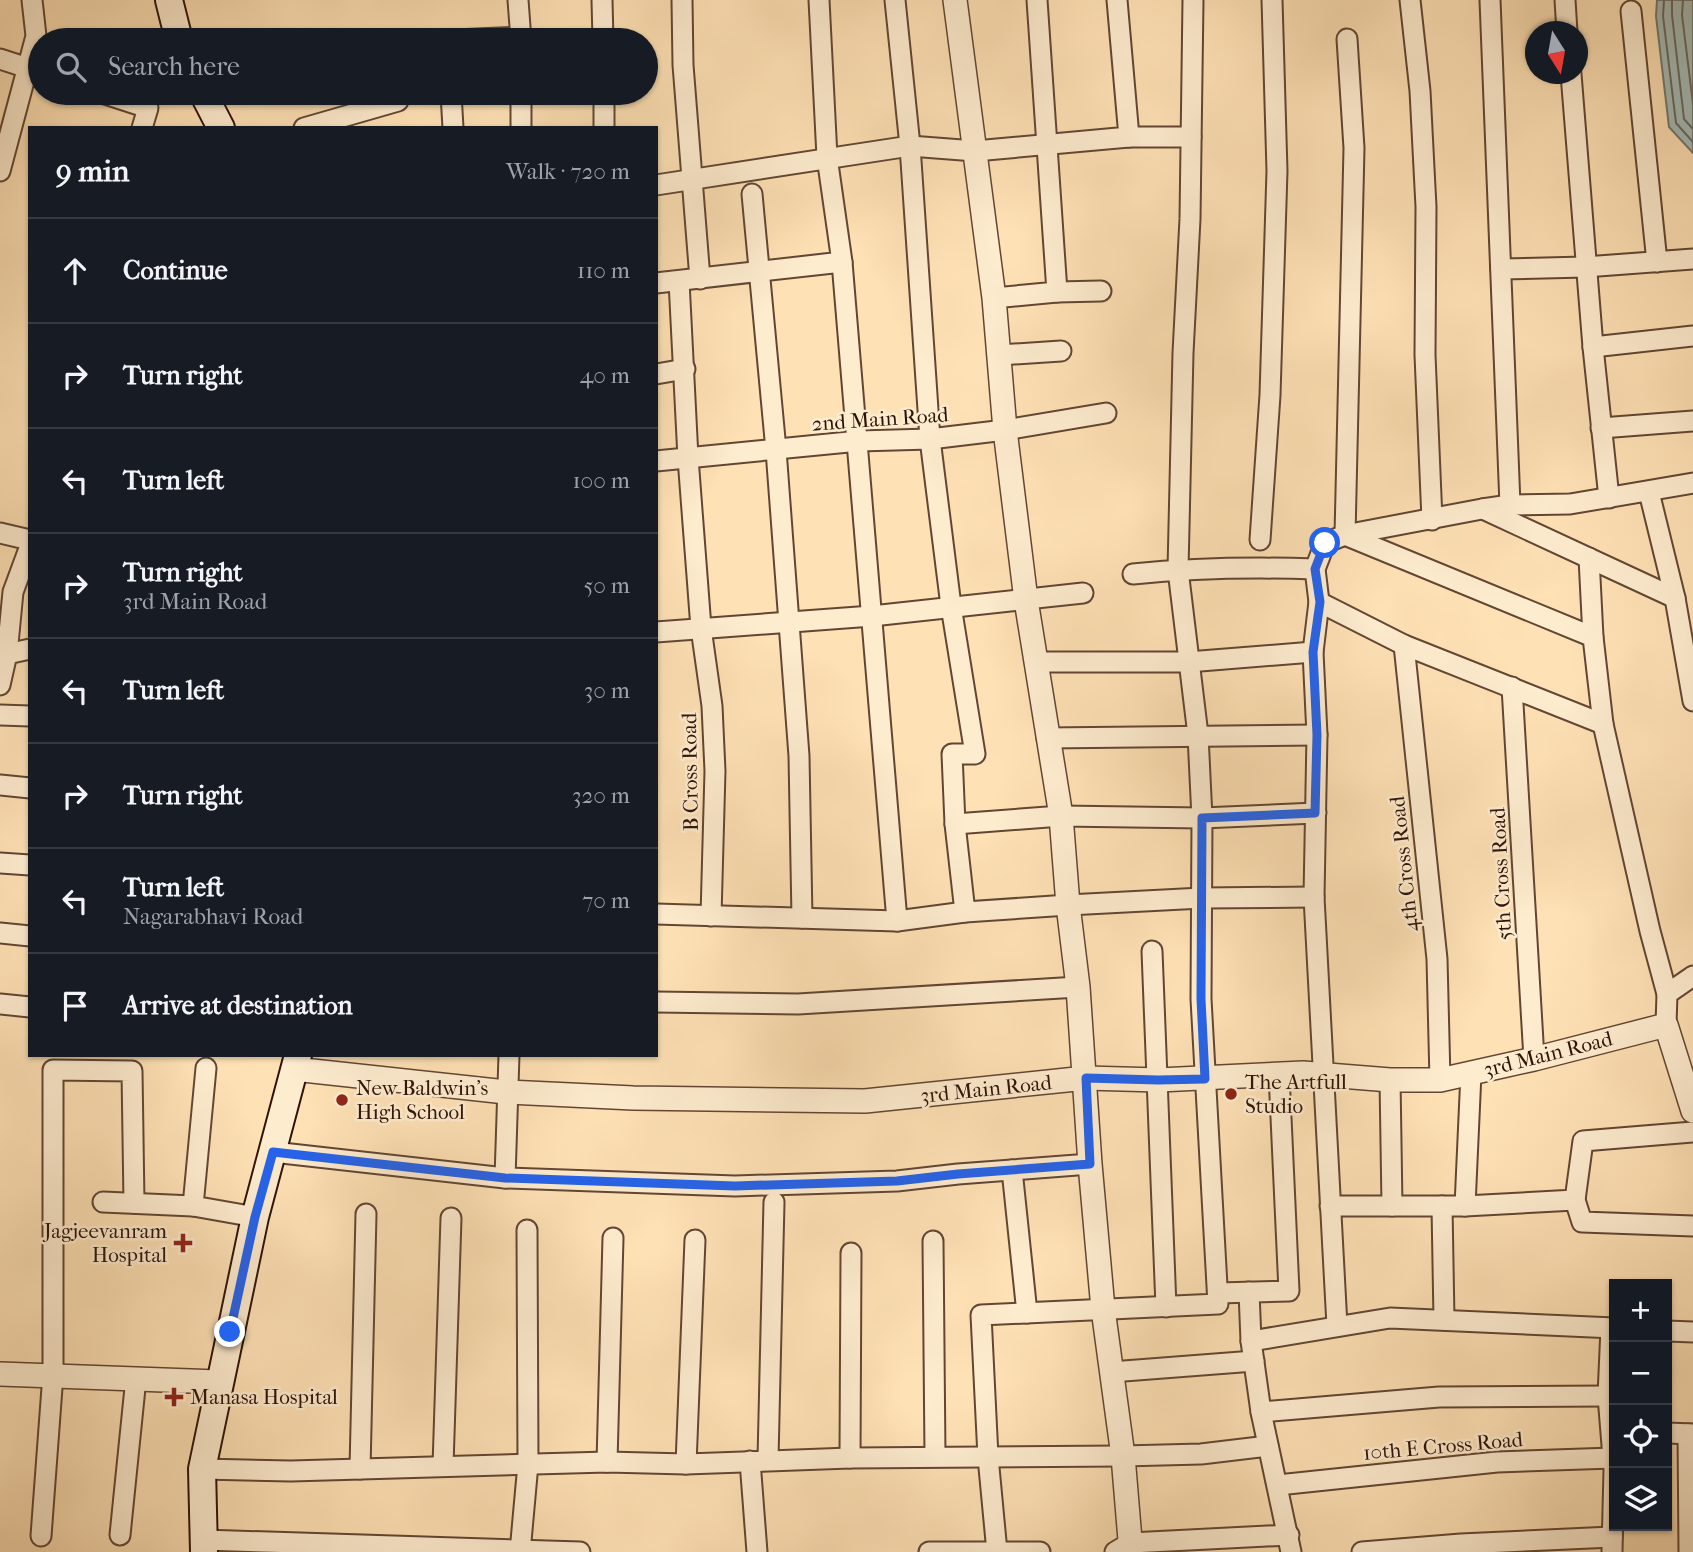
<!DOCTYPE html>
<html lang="en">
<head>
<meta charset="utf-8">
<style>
	body { margin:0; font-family:"IM FELL French Canon",serif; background:#20242c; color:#f1f3f6 }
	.controls { position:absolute; right:21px; bottom:21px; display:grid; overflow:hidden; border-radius:0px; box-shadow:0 2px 5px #0004 }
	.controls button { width:63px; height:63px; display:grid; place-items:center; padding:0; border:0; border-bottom:2px solid #363941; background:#171b24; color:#f1f3f6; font:35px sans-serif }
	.compass { position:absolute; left:1525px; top:21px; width:63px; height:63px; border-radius:50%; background:#171b24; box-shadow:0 2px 5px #0004; rotate:169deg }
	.stop { position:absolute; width:21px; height:21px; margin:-16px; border:5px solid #2563eb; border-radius:50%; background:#fff }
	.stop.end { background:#2563eb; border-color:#fff; box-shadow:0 2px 7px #0008 }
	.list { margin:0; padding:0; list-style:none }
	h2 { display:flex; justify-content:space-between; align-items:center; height:91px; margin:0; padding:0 28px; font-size:30px }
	h2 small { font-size:23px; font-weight:400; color:#9ea1a6 }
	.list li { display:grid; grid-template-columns:46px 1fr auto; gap:21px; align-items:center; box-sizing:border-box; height:105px; padding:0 28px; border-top:2px solid #363941 }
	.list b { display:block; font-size:26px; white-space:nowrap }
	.list p { margin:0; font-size:23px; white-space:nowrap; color:#9ea1a6 }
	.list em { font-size:23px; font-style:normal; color:#9ea1a6 }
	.icon { flex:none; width:38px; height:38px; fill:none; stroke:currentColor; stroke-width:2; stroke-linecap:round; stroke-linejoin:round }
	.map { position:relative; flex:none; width:1693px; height:1552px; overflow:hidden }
	.search { position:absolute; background:#171b24; box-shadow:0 2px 5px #0004; left:28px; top:28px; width:630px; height:77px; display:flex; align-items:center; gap:18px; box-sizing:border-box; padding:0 24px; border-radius:38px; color:#9ea1a6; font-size:26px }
	.panel { position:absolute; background:#171b24; box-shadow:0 2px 5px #0004; left:28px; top:126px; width:630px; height:931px; border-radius:0px }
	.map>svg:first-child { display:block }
</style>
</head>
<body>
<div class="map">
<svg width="1693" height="1552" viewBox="0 0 1693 1552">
	<rect width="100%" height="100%" fill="#fee1b5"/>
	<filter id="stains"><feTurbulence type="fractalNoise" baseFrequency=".00286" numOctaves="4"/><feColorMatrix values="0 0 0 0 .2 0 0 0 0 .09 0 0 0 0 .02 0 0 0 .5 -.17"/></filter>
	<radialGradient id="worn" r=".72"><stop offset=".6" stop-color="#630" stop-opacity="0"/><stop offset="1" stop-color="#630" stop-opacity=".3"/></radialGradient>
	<!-- water -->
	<path fill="#a3bbb7" stroke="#747871" stroke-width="2" d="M1657 0H1693V153L1669 127 1656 16Z"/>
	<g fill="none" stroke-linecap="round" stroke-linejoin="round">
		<!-- shore -->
		<g stroke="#686760" stroke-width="2">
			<path d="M1664 0 1663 16 1676 123 1693 142"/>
			<path d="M1672 0V15L1684 119 1693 129"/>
			<path d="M1683 0 1682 15 1693 104"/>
		</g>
		<!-- minor casing -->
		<g stroke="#624633" stroke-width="23">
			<g id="minor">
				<path d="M518 0 521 40"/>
				<path d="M602 0 603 40"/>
				<path d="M682 0 683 65 700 279"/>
				<path d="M895 0 910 146 930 439 951 606 975 754H952L955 824 965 912"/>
				<path d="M1410 0 1420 91 1426 207 1425 355 1432 520"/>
				<path d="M1490 0 1510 505"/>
				<path d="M1565 0 1567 32"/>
				<path d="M1631 11 1657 262"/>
				<path d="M1347 39 1354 148 1345 535 1593 637 1603 724 1650 931 1667 994 1666 1025"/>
				<path d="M454 40 521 37"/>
				<path d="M0 59 40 72"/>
				<path d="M1571 74 1593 347"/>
				<path d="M102 93 148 108 142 128"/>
				<path d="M451 93 453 128"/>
				<path d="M521 93V128"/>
				<path d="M604 93V128"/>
				<path d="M304 128 398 101"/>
				<path d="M1129 137H1191"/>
				<path d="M0 171 36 36 32 0"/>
				<path d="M656 185 910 146 975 151 1129 137 1117 0"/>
				<path d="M752 194 776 450 799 756 802 918"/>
				<path d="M842 262 897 921"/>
				<path d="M1501 269 1585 267 1693 259"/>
				<path d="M679 281 688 458 701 628 712 706 715 771 711 916"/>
				<path d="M656 283 842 262 827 157 819 0"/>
				<path d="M1057 292 1101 291"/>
				<path d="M994 298 1057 292 1037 0"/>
				<path d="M999 355 1061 351"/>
				<path d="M656 374 685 369"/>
				<path d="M1601 428 1693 421"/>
				<path d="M656 461 859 441 930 439 1005 430 1106 413"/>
				<path d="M1649 492 1675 598 1693 701"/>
				<path d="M1609 498 1593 347 1693 336"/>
				<path d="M1483 509 1675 598"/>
				<path d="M0 533 30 540"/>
				<path d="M1260 540 1270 395 1277 171 1272 0"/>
				<path d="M1589 558 1593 637"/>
				<path d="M1133 574C1194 568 1254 567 1315 569"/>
				<path d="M1319 602 1404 645 1603 724"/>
				<path d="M656 632 872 616 1083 593"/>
				<path d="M1404 645 1437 959 1440 1080"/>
				<path d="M7 654 30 649"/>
				<path d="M1035 662H1188L1313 652"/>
				<path d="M0 685 7 654 13 592 30 546"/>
				<path d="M1512 687 1534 1059"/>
				<path d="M0 715 30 716"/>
				<path d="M1047 738 1317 735"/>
				<path d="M0 785 30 788"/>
				<path d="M955 824 1061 816 1202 818 1316 813"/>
				<path d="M0 863 30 865"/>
				<path d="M656 914 897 921 965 912 1068 905 1202 898 1314 897"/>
				<path d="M0 933 30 936"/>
				<path d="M1152 951 1166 1307"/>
				<path d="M1667 994 1693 976"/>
				<path d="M656 1002 798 1004 1078 987"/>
				<path d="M0 1004 30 1007"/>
				<path d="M206 1068 193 1206 255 1217"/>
				<path d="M1390 1080 1392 1206"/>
				<path d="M273 1152 505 1178 735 1186 897 1181 958 1174 1090 1164"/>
				<path d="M1012 1170 1027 1313"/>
				<path d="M505 1178 509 1055"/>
				<path d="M1575 1200 1582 1222 1693 1226"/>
				<path d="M103 1202 193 1206"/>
				<path d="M1330 1206H1465L1575 1200 1583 1141 1693 1132"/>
				<path d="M1442 1206 1444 1320"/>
				<path d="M1465 1206 1471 1073"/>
				<path d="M933 1241 935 1456"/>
				<path d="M1249 1292 1251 1341 1261 1412 1291 1552"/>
				<path d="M1218 1293 1289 1291 1279 1074"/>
				<path d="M1337 1326 1314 897 1317 735 1313 652 1319 602 1315 569 1325 543 1345 535 1482 509 1510 505 1570 504 1693 483"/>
				<path d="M1611 1328 1608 1396 1614 1470 1612 1552"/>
				<path d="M1667 1331 1693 1332"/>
				<path d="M1251 1341 1390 1318 1614 1328"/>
				<path d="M1111 1372 1254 1361"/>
				<path d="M1261 1412 1439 1397 1608 1396"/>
				<path d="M1667 1433 1693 1434"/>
				<path d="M1688 1434 1689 1552"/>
				<path d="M850 1458 851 1253"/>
				<path d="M768 1459 774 1202"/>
				<path d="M750 1461 757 1552"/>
				<path d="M607 1462 613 1238"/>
				<path d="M686 1464 695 1240"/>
				<path d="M443 1466 451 1218"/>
				<path d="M202 1469 291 1471 607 1462 686 1464 850 1458 1123 1456 1201 1454 1268 1446"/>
				<path d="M360 1469 366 1214"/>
				<path d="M1278 1485 1497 1462 1613 1458"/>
				<path d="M120 1535 136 1378"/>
				<path d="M41 1536 53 1374V1070L132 1071 134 1203"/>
				<path d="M203 1540 580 1552"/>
				<path d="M520 1552 528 1464 527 1230"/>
				<path d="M929 1552H1040"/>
				<path d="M997 1552 988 1457 981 1315 1218 1304 1201 999 1202 818 1198 735 1178 570 1183 353 1190 219 1193 0"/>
				<path d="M1115 1552 1130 1543 1289 1535"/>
				<path d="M1362 1552 1461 1544 1612 1537"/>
			</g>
		</g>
		<!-- tertiary casing -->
		<g stroke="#624633" stroke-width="26">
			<g id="tertiary">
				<path d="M955 0 994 298 1005 430 1026 600 1061 816 1068 905 1078 987 1090 1164 1103 1309 1123 1456 1131 1552"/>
				<path d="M294 1069 506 1092 633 1098 865 1101 1086 1078 1159 1080 1303 1073 1390 1080H1440L1534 1059 1666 1025 1693 1111"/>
				<path d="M0 1374 218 1382"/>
			</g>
		</g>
		<!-- secondary casing -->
		<g stroke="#2e1308" stroke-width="30">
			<g id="secondary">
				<path d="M169 0 179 40"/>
				<path d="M203 93 221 128"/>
				<path d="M204 1552 202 1469 255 1217 298 1055"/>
			</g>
		</g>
		<!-- minor -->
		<use href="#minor" stroke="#feeccf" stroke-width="19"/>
		<!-- tertiary -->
		<use href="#tertiary" stroke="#feeccf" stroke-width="23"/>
		<!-- secondary -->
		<use href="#secondary" stroke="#feeccf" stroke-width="26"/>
	</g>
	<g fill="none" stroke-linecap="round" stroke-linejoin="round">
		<!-- route -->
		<path stroke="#2563eb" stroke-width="9" d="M230 1332 255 1217 273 1152 505 1178 735 1186 897 1181 958 1174 1090 1164 1086 1078 1158 1080 1205 1079 1201 999 1202 818 1315 813 1317 735 1313 652 1320 602 1315 569 1325 543"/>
	</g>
	<!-- markers -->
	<g fill="#8f2418" stroke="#feeccf" stroke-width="2.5">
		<circle cx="1231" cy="1094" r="7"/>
		<circle cx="342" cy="1100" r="7"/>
		<path d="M179.5 1232.5h7v7h7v7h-7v7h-7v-7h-7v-7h7z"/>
		<path d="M170.5 1386.5h7v7h7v7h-7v7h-7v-7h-7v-7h7z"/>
	</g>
	<g text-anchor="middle" stroke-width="5" stroke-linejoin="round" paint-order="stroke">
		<!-- street labels -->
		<g font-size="21" fill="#2e1308" stroke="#feeccf">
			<text transform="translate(880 419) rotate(-4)" y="7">2nd Main Road</text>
			<text transform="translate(690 772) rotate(-91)" y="7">B Cross Road</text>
			<text transform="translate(1404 864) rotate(-96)" y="7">4th Cross Road</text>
			<text transform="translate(1501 874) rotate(-93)" y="7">5th Cross Road</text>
			<text transform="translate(1548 1054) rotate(-14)" y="7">3rd Main Road</text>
			<text transform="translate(986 1089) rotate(-6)" y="7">3rd Main Road</text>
			<text transform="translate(1443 1446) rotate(-5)" y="7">10th E Cross Road</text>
		</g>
		<!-- poi labels -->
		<g font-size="21" fill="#2e1308" stroke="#feeccf" text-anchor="start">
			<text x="1245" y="1089">The Artfull<tspan x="1245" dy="24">Studio</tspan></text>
			<text x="356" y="1095">New Baldwin's<tspan x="356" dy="24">High School</tspan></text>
			<text x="167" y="1238" text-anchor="end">Jagjeevanram<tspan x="167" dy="24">Hospital</tspan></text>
			<text x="190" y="1404">Manasa Hospital</text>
		</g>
	</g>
	<rect width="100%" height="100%" filter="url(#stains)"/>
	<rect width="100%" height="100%" fill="url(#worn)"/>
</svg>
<div class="controls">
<button>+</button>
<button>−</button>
<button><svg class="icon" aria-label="locate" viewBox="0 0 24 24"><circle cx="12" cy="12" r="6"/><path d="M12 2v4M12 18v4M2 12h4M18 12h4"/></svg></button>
<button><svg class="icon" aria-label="layers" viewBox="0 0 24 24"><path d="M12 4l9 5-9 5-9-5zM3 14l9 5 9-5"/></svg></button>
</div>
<svg class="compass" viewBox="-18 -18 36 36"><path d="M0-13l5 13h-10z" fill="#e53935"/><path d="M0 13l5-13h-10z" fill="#9ea1a6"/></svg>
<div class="stop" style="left:1325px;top:543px"></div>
<div class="stop end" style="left:230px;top:1332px"></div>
<div class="search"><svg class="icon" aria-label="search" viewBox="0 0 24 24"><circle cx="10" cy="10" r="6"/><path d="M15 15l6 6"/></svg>Search here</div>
<section class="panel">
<h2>9 min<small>Walk · 720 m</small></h2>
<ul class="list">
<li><svg class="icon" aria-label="ahead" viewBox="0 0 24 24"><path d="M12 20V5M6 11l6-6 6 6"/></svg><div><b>Continue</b></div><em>110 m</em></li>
<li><svg class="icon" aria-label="right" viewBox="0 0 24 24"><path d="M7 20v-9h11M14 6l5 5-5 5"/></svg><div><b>Turn right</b></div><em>40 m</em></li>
<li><svg class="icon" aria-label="left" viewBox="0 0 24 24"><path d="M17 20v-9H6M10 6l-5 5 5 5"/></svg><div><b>Turn left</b></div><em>100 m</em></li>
<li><svg class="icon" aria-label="right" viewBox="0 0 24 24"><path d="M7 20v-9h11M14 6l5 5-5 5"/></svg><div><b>Turn right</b><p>3rd Main Road</p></div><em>50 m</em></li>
<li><svg class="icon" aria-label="left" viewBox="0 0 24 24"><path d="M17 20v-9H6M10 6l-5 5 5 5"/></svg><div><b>Turn left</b></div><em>30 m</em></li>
<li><svg class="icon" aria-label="right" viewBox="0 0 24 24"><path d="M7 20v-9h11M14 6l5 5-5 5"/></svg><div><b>Turn right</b></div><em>320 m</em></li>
<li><svg class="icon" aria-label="left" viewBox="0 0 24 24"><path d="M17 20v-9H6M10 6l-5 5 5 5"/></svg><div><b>Turn left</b><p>Nagarabhavi Road</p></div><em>70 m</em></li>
<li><svg class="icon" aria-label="arrive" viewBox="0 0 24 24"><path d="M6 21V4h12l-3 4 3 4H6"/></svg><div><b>Arrive at destination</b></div></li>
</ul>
</section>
</div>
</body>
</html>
